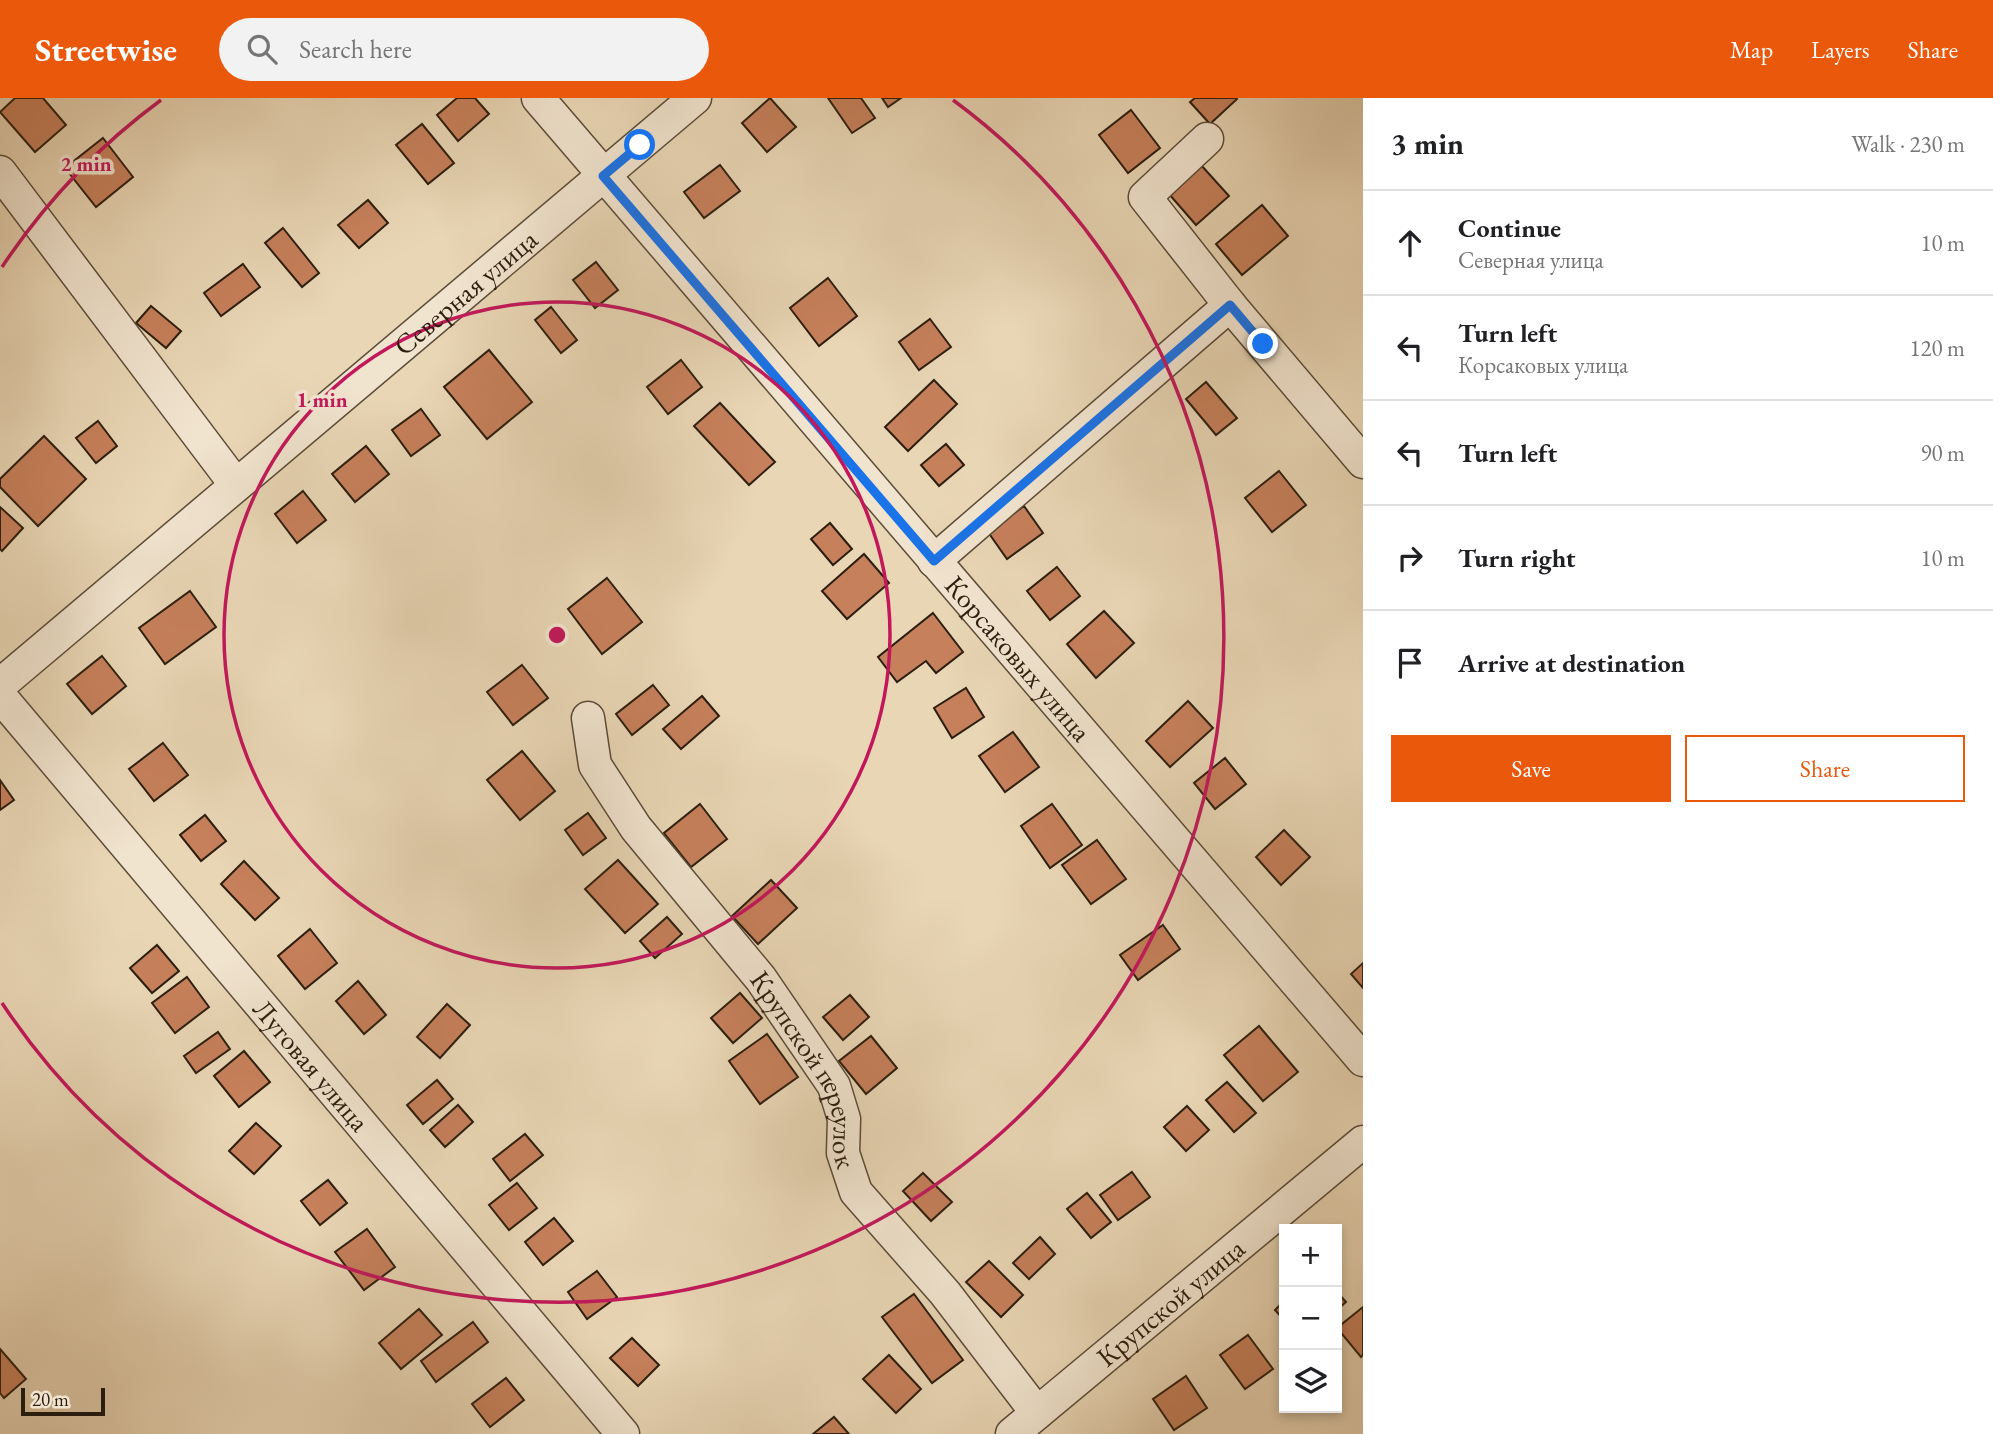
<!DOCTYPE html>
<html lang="en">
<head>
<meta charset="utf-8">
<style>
	body { margin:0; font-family:"EB Garamond",serif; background:#f2f2f2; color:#202124 }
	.controls { position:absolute; right:21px; bottom:21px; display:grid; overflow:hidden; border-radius:0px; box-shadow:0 4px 10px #0003 }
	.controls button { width:63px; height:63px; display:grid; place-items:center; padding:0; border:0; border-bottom:2px solid #e0e0e0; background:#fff; color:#202124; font:35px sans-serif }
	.scale { position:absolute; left:21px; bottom:18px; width:84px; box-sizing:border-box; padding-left:7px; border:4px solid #2c1e0f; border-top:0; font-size:19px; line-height:24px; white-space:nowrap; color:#2c1e0f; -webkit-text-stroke:5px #f1e4cf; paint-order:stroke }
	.stop { position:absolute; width:21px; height:21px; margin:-16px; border:5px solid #1a73e8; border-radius:50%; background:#fff }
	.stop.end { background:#1a73e8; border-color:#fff; box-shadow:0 2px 7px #0008 }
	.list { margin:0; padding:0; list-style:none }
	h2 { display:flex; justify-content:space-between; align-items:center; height:91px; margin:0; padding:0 28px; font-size:30px }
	h2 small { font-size:23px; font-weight:400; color:#757577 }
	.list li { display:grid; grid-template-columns:46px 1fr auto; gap:21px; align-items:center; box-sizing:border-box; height:105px; padding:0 28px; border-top:2px solid #e0e0e0 }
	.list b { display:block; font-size:26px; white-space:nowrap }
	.list p { margin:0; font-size:23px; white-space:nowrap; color:#757577 }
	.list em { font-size:23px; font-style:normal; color:#757577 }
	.actions { display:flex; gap:14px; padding:21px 28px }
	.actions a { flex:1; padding:16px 0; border:2px solid #ea580c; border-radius:0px; text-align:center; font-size:24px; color:#ea580c }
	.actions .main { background:#ea580c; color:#fff }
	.icon { flex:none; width:38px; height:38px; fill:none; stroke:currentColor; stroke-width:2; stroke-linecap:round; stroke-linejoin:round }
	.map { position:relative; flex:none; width:1363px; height:1336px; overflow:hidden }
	header { display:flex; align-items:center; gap:42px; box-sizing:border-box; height:98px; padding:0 35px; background:#ea580c; color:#fff }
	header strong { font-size:33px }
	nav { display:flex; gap:38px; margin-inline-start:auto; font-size:24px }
	.search { width:490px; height:63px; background:#f2f2f2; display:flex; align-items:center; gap:18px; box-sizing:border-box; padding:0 24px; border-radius:38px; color:#757577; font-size:26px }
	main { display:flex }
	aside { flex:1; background:#fff }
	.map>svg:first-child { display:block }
</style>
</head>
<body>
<header>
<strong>Streetwise</strong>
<div class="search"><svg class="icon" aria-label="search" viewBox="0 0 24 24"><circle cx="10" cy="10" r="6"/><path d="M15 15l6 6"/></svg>Search here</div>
<nav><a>Map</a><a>Layers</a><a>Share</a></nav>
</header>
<main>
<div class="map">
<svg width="1363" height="1336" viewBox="0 0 1363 1336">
	<rect width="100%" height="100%" fill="#e9d6b5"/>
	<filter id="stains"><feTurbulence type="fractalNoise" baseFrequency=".00286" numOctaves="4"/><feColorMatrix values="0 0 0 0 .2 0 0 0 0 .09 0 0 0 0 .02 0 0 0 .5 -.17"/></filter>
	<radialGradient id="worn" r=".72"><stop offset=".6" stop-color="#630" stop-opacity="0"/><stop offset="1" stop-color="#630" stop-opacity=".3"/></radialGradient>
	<!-- building -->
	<g fill="#c6805b" stroke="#2c1e0f" stroke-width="2">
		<path d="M15 0H43L66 27 35 54 0 14Z"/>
		<path d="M457 0H475L489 16 458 43 437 17Z"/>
		<path d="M770 0 796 29 767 54 742 25Z"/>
		<path d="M828 0H861L875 20 852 35Z"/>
		<path d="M882 0H901L888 9Z"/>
		<path d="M1195 0H1236L1237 1 1210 26 1190 4Z"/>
		<path d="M1131 12 1160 50 1128 75 1099 37Z"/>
		<path d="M422 26 454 65 428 86 396 47Z"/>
		<path d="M103 40 133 79 96 109 65 70Z"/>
		<path d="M720 67 740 93 704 120 684 94Z"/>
		<path d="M1201 67 1229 98 1196 127 1169 96Z"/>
		<path d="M368 102 388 125 359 150 338 127Z"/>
		<path d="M1262 107 1288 138 1242 177 1216 146Z"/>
		<path d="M283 130 319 175 302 189 265 145Z"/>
		<path d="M596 164 618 192 595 210 573 182Z"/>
		<path d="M243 166 260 189 221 218 204 195Z"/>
		<path d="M828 180 857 218 819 248 790 210Z"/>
		<path d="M151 208 181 233 166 250 136 225Z"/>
		<path d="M551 209 577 242 561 255 535 222Z"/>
		<path d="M930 221 951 249 919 272 899 244Z"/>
		<path d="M489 252 532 304 487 341 444 289Z"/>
		<path d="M681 262 702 289 668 316 647 289Z"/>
		<path d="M934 282 957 306 908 353 885 329Z"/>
		<path d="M1206 284 1237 320 1216 337 1186 301Z"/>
		<path d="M720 305 775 364 749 387 694 328Z"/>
		<path d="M421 311 440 337 411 358 392 332Z"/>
		<path d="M98 323 117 348 96 365 76 340Z"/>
		<path d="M44 338 86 381 38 428 0 389V381Z"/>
		<path d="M946 346 964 367 939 388 921 367Z"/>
		<path d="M366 348 389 376 355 404 332 376Z"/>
		<path d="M1279 373 1306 407 1272 434 1245 400Z"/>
		<path d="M303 393 326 422 297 445 275 416Z"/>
		<path d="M1024 408 1043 435 1007 461 988 434Z"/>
		<path d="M0 409 23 430 2 453 0 451Z"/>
		<path d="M830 425 852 451 833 467 811 441Z"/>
		<path d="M864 456 889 485 847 521 822 493Z"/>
		<path d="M1057 469 1080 498 1050 522 1027 493Z"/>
		<path d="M607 480 642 524 602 556 568 511Z"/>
		<path d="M190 493 216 529 165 566 139 530Z"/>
		<path d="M1104 513 1134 545 1096 580 1067 546Z"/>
		<path d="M933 515 963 554 936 575 926 563 897 584 878 559Z"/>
		<path d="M102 558 126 588 92 616 67 586Z"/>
		<path d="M522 567 548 600 513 627 487 594Z"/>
		<path d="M653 587 669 607 632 637 616 616Z"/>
		<path d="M966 590 984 619 952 640 934 610Z"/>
		<path d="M702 598 719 618 681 651 663 631Z"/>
		<path d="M1188 603 1213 630 1170 669 1146 643Z"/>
		<path d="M1013 634 1039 669 1005 694 979 658Z"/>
		<path d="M163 645 188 677 154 703 129 671Z"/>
		<path d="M522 653 555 693 520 722 487 682Z"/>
		<path d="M1225 660 1246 686 1215 711 1194 685Z"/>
		<path d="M0 682 14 702 0 712Z"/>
		<path d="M700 706 727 741 691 769 664 735Z"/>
		<path d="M1052 706 1082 747 1050 770 1021 728Z"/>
		<path d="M588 715 606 740 583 757 565 732Z"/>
		<path d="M205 717 226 743 201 763 180 737Z"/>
		<path d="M1284 732 1310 759 1281 787 1256 759Z"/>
		<path d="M1097 742 1126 781 1091 806 1062 767Z"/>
		<path d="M618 762 658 806 625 835 585 791Z"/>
		<path d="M244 763 279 800 255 822 221 786Z"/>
		<path d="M771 782 797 810 758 846 732 818Z"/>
		<path d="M667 819 682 836 655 860 640 843Z"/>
		<path d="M1163 827 1180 851 1138 882 1120 857Z"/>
		<path d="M310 831 337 865 305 891 278 858Z"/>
		<path d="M157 847 179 873 152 895 130 870Z"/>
		<path d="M1363 865V890L1351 876Z"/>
		<path d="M187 879 209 909 175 935 152 905Z"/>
		<path d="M358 883 386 917 364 936 336 903Z"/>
		<path d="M740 895 762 920 733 945 711 920Z"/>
		<path d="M850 897 869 919 843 942 823 919Z"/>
		<path d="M447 906 470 927 440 960 417 939Z"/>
		<path d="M1259 928 1298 974 1263 1003 1224 957Z"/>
		<path d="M218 934 230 951 196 975 184 958Z"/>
		<path d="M767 936 798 979 760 1006 729 963Z"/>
		<path d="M871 938 897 970 866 996 839 963Z"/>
		<path d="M244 953 270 984 239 1009 214 978Z"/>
		<path d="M437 982 453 1001 423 1026 407 1007Z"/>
		<path d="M1227 984 1256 1015 1234 1034 1206 1002Z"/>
		<path d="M458 1007 473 1024 445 1049 430 1032Z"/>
		<path d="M1187 1008 1209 1032 1186 1053 1164 1029Z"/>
		<path d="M256 1025 281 1048 254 1076 229 1053Z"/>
		<path d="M525 1036 543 1057 510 1083 493 1061Z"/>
		<path d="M1132 1074 1150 1099 1118 1122 1100 1097Z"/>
		<path d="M923 1075 952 1104 931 1123 903 1093Z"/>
		<path d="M328 1082 347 1105 320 1127 301 1103Z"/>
		<path d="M517 1085 537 1110 509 1132 489 1107Z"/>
		<path d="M1087 1095 1111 1124 1091 1140 1067 1111Z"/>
		<path d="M554 1120 573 1143 543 1167 525 1144Z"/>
		<path d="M367 1131 395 1169 364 1192 335 1154Z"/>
		<path d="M1040 1139 1055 1156 1029 1181 1013 1165Z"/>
		<path d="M989 1163 1023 1197 1001 1219 966 1184Z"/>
		<path d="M597 1173 617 1199 587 1221 568 1194Z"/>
		<path d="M1337 1194 1346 1204 1337 1212Z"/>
		<path d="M914 1196 963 1262 932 1285 882 1219Z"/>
		<path d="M1284 1203V1222L1275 1212Z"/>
		<path d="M1363 1209V1257L1361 1259 1337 1230Z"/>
		<path d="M419 1211 442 1237 401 1271 379 1245Z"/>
		<path d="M473 1224 488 1244 436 1284 421 1263Z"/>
		<path d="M1248 1237 1273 1271 1245 1291 1220 1257Z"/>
		<path d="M632 1240 659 1267 638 1288 610 1260Z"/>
		<path d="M0 1251 26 1281 4 1300 0 1295Z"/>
		<path d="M889 1257 921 1291 896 1315 863 1281Z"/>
		<path d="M1186 1278 1207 1310 1174 1332 1153 1301Z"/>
		<path d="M506 1280 524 1302 490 1329 472 1306Z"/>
		<path d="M834 1319 849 1336H813Z"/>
	</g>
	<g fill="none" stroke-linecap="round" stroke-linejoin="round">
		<!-- minor casing -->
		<g stroke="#5b4c38" stroke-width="35">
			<g id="minor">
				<path id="s1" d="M538 0 1363 962"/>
				<path d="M1207 41 1145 99 1230 207 1363 364"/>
				<path d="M0 74 236 387"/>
				<path d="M934 463 1230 207"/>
				<path id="s2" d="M0 587 695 0"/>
				<path id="s3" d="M0 598 623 1336"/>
				<path id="s4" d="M588 620 595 667 636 730 761 881 834 988 844 1021 843 1055 856 1094 945 1195 1037 1315"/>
				<path id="s5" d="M1012 1336 1363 1044"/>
			</g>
		</g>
		<!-- minor -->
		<use href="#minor" stroke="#f1e4cf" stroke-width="32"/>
	</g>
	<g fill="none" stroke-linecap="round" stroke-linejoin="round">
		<!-- route -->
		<path stroke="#1a73e8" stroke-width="9" d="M640 47 603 78 934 463 1230 207 1263 246"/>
	</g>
	<!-- distance rings -->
	<g fill="none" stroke="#c2185b" stroke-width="3.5">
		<circle cx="557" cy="537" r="333"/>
		<path d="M2 169A666 666 0 0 1 161 2M953 2A666 666 0 1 1 2 905"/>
	</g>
	<g text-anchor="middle" stroke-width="7" stroke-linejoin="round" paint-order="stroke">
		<!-- street labels -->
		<g font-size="28" fill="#2c1e0f" stroke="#f1e4cf">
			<text dy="10" stroke="none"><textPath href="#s2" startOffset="609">Северная улица</textPath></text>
			<text dy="10" stroke="none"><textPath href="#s1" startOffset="738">Корсаковых улица</textPath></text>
			<text dy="10" stroke="none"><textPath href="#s3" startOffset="483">Луговая улица</textPath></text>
			<text dy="10" stroke="none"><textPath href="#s4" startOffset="422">Крупской переулок</textPath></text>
			<text dy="10" stroke="none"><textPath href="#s5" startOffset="206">Крупской улица</textPath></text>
		</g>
	</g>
	<circle cx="557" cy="537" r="10" fill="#c2185b" stroke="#f1e4cf" stroke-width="3.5"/>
	<g font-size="21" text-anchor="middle" font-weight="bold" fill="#c2185b" stroke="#f1e4cf" stroke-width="7" stroke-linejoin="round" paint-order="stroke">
		<text x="86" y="73">2 min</text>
		<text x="322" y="309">1 min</text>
	</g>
	<rect width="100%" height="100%" filter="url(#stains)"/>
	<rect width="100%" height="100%" fill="url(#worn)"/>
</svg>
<div class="controls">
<button>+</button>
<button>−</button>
<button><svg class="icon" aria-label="layers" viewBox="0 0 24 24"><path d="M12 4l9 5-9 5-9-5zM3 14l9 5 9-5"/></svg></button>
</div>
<div class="scale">20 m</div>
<div class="stop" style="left:640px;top:47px"></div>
<div class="stop end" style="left:1263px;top:246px"></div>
</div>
<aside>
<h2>3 min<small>Walk · 230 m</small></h2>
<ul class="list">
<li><svg class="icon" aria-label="ahead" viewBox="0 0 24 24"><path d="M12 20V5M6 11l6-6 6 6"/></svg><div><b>Continue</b><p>Северная улица</p></div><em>10 m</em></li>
<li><svg class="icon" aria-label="left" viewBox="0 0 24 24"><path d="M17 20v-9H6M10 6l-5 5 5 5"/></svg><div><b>Turn left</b><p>Корсаковых улица</p></div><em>120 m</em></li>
<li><svg class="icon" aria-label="left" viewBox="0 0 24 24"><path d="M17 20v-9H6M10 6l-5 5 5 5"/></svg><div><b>Turn left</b></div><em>90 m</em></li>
<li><svg class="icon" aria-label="right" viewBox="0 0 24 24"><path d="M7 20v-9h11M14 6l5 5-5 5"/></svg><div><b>Turn right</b></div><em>10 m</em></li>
<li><svg class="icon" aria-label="arrive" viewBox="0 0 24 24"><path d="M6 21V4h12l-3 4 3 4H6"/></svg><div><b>Arrive at destination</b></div></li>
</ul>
<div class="actions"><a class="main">Save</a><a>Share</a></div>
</aside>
</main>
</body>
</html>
